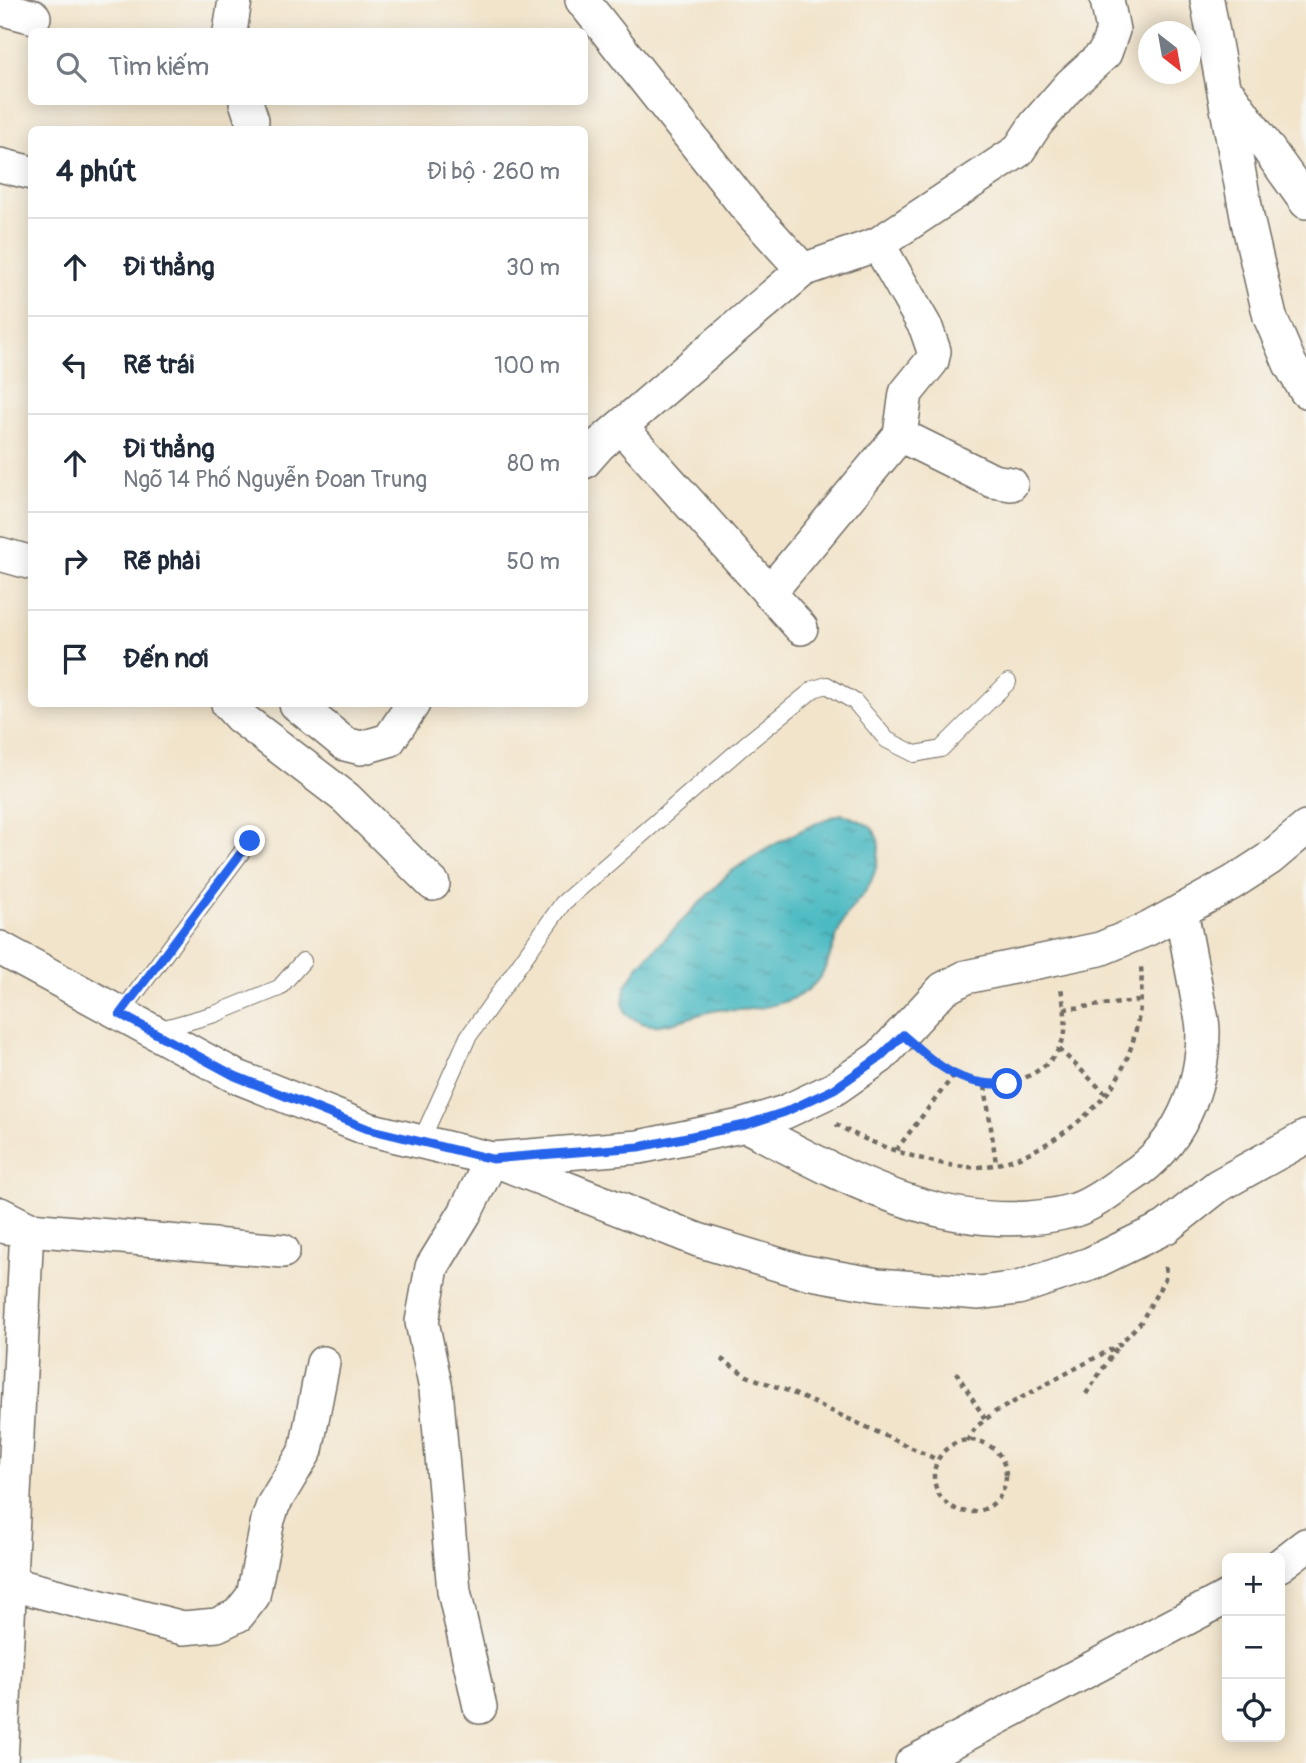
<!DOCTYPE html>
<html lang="vi">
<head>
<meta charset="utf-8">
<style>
	body { margin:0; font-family:Pangolin,sans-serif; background:#f2f2f3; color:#1f2937 }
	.controls { position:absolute; right:21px; bottom:21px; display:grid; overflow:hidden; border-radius:10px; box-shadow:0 4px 18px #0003 }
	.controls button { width:63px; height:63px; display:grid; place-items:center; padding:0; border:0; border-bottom:2px solid #e0e1e3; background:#fff; color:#1f2937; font:35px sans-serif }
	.compass { position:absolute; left:1138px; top:21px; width:63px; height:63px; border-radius:50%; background:#fff; box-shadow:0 4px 18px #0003; rotate:149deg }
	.stop { position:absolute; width:21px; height:21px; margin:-16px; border:5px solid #2563eb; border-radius:50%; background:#fff }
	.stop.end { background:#2563eb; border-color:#fff; box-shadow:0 2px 7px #0008 }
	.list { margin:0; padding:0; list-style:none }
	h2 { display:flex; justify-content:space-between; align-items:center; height:91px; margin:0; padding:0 28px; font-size:30px }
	h2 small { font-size:23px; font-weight:400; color:#747a83 }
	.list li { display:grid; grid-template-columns:46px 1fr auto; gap:21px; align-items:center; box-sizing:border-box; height:98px; padding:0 28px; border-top:2px solid #e0e1e3 }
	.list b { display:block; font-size:26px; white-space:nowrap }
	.list p { margin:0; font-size:23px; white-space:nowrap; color:#747a83 }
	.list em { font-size:23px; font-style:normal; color:#747a83 }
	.icon { flex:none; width:38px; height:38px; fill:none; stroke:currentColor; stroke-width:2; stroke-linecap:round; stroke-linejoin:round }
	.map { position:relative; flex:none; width:1306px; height:1763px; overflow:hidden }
	.search { position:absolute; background:#fff; box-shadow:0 4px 18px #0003; left:28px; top:28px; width:560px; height:77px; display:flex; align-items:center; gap:18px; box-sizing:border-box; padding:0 24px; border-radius:10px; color:#747a83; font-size:26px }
	.panel { position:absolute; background:#fff; box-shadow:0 4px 18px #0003; left:28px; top:126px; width:560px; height:581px; border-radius:10px }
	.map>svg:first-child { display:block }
</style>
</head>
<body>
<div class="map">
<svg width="1306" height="1763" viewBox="0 0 1306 1763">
	<defs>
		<pattern id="water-ripples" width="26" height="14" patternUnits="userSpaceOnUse" patternTransform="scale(1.75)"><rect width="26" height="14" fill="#4cbac2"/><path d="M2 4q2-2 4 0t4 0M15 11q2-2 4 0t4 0" fill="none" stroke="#3f979e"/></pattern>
	</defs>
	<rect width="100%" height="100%" fill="#f6f6f2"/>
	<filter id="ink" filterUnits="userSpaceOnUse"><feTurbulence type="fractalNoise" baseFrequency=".0143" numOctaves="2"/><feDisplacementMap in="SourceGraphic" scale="14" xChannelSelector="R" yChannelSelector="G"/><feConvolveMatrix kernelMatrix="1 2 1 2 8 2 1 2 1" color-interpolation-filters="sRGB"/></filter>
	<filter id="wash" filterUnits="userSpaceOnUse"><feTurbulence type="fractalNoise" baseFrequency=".00686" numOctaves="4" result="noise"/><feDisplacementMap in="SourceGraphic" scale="28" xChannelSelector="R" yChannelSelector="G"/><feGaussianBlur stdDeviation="1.57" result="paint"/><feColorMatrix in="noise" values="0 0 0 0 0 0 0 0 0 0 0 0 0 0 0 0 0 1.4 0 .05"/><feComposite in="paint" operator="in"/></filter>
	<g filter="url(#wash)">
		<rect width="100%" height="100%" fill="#f2e4cb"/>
		<!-- water -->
		<path fill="url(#water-ripples)" stroke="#3c7276" stroke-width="2" d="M842 814C866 823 883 827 878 856 877 867 873 878 868 887 861 899 849 908 843 921 833 941 830 968 814 984 798 1002 762 1009 739 1010 732 1011 725 1009 718 1010 698 1013 680 1023 660 1025 646 1027 637 1021 626 1014L623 1002 626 986 640 964 729 873C756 854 811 822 842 814Z"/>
	</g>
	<g filter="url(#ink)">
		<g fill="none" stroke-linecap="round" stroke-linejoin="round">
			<!-- lane casing -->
			<g stroke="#716c63" stroke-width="18">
				<g id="lane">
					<path d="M120 1014 250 841"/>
					<path d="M158 1030 215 1014 279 988 303 961"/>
					<path d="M421 1141 468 1037 563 903 746 744 814 689 827 685 855 702 887 740 915 754 941 749 1008 682"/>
				</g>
			</g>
			<!-- street casing -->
			<g stroke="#716c63" stroke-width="36">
				<g id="street">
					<path d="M582 0 746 207 803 270"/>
					<path d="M1207 0 1248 222 1270 317 1290 364 1306 391"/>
					<path d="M0 8 34 17"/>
					<path d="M230 32 235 0"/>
					<path d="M1231 97 1306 202"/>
					<path d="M246 102 252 120"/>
					<path d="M0 165 32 173"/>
					<path d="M878 244 926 328 934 351 932 361 906 393 900 435 993 481 1011 484"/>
					<path d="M621 427 801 628"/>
					<path d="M584 462 599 445 803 270 878 244 1018 151 1036 124 1070 85 1105 53 1113 30 1107 0"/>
					<path d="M0 554 32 563"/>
					<path d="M769 593 900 435"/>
					<path d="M228 704 240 717 346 798 433 884"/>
					<path d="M296 704 345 744 361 748 389 740 413 704"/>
					<path d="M0 948 235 1076 368 1129 492 1159 639 1147 741 1126 785 1112 834 1089 880 1057 943 989 966 977 1100 949 1148 929 1232 883 1269 859 1306 828"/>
					<path d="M745 1125C846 1178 957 1243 1075 1210 1094 1204 1114 1188 1130 1177 1179 1146 1203 1088 1203 1031 1203 1018 1198 1003 1196 989 1191 963 1186 937 1181 911"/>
					<path d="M0 1214 27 1228 1 1763"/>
					<path d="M6 1227 283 1251"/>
					<path d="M1280 1565 1306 1545"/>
					<path d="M0 1581 183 1628 217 1625 238 1615 253 1596 268 1520 273 1505 306 1450 323 1363"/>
					<path d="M480 1707 454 1591 436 1389 422 1322 432 1267 465 1213 492 1159 698 1240 800 1271 878 1285 979 1293 1018 1288 1090 1264 1166 1227 1218 1186 1306 1137"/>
					<path d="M912 1763 1227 1597"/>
				</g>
			</g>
			<!-- path -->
			<g stroke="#716c63" stroke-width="4.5" stroke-dasharray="5 5" stroke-linecap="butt">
				<path d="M1064 1009 1139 1001"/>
				<path d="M1059 1049 1106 1094"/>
				<path d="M925 1054C959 1082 992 1097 1034 1073 1049 1064 1059 1053 1064 1036 1068 1022 1063 1002 1061 987"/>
				<path d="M985 1086 996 1163"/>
				<path d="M836 1124C865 1143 934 1166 968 1167 1018 1170 1086 1125 1113 1085 1135 1052 1144 1005 1141 966"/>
				<path d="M896 1150 954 1075"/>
				<path d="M721 1359 747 1376 788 1391 938 1460"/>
				<path d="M956 1372 985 1419"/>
				<path d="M1086 1394 1118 1346"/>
				<circle cx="970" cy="1476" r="36"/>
				<path d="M967 1441 976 1427 995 1412 1119 1345 1141 1322 1165 1279 1166 1263"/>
			</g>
			<!-- lane -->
			<use href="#lane" stroke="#fff" stroke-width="16"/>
			<!-- street -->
			<use href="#street" stroke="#fff" stroke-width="33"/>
		</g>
	</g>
	<g fill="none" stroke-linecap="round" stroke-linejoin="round" filter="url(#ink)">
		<!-- route -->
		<path stroke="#2563eb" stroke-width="9" d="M250 841 120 1014 235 1076 368 1129 492 1159 639 1147 745 1125 785 1112 834 1089 880 1057 903 1035C937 1065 959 1087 1007 1084"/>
	</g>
</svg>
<div class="controls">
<button>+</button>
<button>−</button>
<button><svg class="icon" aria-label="locate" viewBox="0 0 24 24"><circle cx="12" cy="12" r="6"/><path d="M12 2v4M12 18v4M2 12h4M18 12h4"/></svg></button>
</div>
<svg class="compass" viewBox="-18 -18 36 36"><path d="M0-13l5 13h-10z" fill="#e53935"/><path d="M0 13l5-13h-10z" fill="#747a83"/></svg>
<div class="stop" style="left:1007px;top:1084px"></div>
<div class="stop end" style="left:250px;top:841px"></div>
<div class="search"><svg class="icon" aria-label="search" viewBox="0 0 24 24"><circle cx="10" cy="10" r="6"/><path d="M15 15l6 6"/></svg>Tìm kiếm</div>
<section class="panel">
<h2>4 phút<small>Đi bộ · 260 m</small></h2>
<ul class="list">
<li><svg class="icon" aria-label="ahead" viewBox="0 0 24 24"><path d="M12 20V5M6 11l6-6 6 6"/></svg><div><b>Đi thẳng</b></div><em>30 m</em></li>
<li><svg class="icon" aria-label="left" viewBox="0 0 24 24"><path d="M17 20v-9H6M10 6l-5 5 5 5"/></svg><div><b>Rẽ trái</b></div><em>100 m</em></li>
<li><svg class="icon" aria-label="ahead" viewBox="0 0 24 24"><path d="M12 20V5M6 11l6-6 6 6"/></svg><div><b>Đi thẳng</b><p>Ngõ 14 Phố Nguyễn Đoan Trung</p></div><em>80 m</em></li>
<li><svg class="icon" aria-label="right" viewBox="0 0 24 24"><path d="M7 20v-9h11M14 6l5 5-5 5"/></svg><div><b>Rẽ phải</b></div><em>50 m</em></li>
<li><svg class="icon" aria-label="arrive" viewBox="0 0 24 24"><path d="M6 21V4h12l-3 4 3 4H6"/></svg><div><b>Đến nơi</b></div></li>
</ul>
</section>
</div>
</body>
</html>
